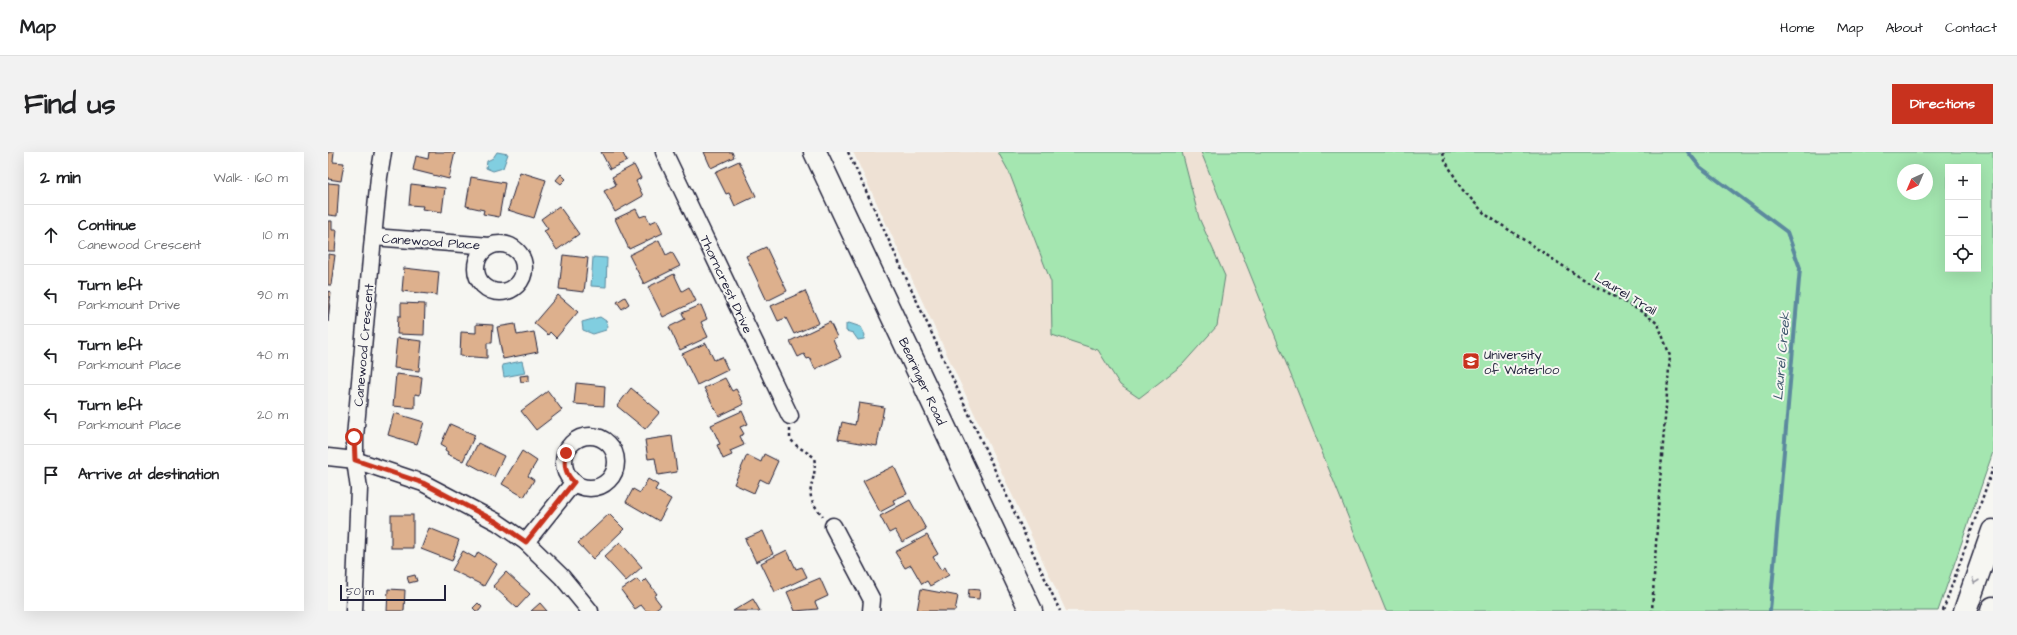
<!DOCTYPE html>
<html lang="en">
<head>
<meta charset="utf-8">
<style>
	body { margin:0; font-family:"Architects Daughter",sans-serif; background:#f2f2f2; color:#202124 }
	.controls { position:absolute; right:12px; top:12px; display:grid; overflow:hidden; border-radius:0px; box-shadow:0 4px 16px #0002 }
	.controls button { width:36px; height:36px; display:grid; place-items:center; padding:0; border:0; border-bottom:1px solid #e0e0e0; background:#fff; color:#202124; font:20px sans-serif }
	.compass { position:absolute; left:1569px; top:12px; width:36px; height:36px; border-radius:50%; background:#fff; box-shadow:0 4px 16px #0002; rotate:224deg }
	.scale { position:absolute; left:12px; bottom:10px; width:106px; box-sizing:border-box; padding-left:4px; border:2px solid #22223b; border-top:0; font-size:11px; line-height:14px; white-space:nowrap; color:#22223b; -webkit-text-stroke:3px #f6f6f2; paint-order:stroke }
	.stop { position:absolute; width:12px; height:12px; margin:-9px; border:3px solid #c8321e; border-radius:50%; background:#fff }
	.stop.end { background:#c8321e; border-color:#fff; box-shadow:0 1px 4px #0008 }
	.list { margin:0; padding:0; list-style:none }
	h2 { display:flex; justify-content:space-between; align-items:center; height:52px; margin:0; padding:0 16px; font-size:17px }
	h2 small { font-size:13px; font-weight:400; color:#757577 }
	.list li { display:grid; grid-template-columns:26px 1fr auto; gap:12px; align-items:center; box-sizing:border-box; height:60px; padding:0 16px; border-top:1px solid #e0e0e0 }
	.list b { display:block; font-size:15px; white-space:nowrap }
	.list p { margin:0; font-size:13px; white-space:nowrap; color:#757577 }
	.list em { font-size:13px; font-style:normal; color:#757577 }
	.icon { flex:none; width:22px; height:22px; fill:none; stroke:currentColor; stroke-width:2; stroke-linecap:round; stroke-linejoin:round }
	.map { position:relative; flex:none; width:1665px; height:459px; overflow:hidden; border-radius:0px }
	header { display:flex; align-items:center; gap:24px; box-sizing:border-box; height:56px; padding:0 20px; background:#fff; border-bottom:1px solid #e0e0e0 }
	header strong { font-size:19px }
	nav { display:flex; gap:22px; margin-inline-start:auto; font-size:14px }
	.intro { display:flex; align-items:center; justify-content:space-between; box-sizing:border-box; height:96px; padding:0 24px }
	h1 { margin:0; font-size:28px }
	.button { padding:10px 18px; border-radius:0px; background:#c8321e; color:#fff; font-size:14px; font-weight:700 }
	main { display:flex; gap:24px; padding:0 24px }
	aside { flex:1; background:#fff; border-radius:0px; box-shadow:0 4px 16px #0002 }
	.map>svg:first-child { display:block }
</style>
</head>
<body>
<header>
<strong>Map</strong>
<nav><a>Home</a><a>Map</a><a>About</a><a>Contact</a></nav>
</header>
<div class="intro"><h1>Find us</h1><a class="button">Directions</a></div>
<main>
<aside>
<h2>2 min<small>Walk · 160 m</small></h2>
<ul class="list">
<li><svg class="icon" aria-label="ahead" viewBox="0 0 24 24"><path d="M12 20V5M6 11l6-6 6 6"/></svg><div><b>Continue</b><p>Canewood Crescent</p></div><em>10 m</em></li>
<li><svg class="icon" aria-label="left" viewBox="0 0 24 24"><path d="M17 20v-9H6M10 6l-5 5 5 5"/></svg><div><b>Turn left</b><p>Parkmount Drive</p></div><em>90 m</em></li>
<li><svg class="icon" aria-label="left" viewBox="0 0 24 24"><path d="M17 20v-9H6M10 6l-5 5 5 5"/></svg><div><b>Turn left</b><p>Parkmount Place</p></div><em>40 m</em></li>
<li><svg class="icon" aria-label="left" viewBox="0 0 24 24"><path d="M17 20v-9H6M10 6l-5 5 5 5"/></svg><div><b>Turn left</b><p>Parkmount Place</p></div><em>20 m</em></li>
<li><svg class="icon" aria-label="arrive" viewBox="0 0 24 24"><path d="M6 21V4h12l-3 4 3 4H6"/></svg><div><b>Arrive at destination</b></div></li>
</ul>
</aside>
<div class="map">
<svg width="1665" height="459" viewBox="0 0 1665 459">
	<rect width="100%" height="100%" fill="#f6f6f2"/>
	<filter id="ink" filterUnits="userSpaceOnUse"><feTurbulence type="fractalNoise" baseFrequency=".025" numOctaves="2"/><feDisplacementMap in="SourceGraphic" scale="8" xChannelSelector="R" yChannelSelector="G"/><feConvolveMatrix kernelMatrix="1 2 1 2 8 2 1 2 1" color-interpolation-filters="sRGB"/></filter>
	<g filter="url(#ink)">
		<!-- built -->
		<path fill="#eee1d4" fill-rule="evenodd" d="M525 0H1665V300L1610 459H738ZM1620 15H1650V117H1620ZM1575 18H1599V42H1575Z"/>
		<!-- green -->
		<g fill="#a4e6b0" stroke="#638476" fill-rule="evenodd">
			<path d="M670 0H854L871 66 897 124 889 174 854 213 811 246 792 233 770 198 724 183 723 130 681 20Z"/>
			<path d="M873 0H1665V300L1610 459H1058ZM1620 15H1650V117H1620ZM1575 18H1599V42H1575Z"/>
		</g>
		<!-- water -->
		<g fill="#81cee0" stroke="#5b899e">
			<path d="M169 0 180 2 175 16 165 19 158 16 159 9 165 6Z"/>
			<path d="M265 105 279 106 278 135 263 134Z"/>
			<path d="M272 165 278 169 280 174 278 178 265 182 255 178 254 170Z"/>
			<path d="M521 171 533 175 537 183 536 187 530 188 525 181 518 179V172Z"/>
			<path d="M194 209 197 221 176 225 174 213Z"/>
		</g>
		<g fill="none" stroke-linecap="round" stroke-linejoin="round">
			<!-- stream -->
			<path stroke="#5b899e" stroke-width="4" d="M1360 0 1372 15 1459 80 1472 116 1442 459"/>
		</g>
		<!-- building -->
		<g fill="#ddb08d" stroke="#22223b">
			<path d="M0 0H6L5 10 16 11 13 29 0 27Z"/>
			<path d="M101 0H127L121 27 85 18 88 4 100 7Z"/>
			<path d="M273 0H294L299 9 282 17Z"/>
			<path d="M376 0H404L406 5 383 16Z"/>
			<path d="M411 9 428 44 407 54 401 41 398 42 387 20Z"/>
			<path d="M306 13 313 26 308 29 315 44 287 60 276 39 288 33 284 25Z"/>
			<path d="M192 20 218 28 206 66 180 58Z"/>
			<path d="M233 22 238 27 233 32 228 28Z"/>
			<path d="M143 25 177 31 171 65 155 62 156 58 138 54Z"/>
			<path d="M0 31 11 32 9 64 0 63Z"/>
			<path d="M83 32 117 36 114 60 94 57 95 54 81 53Z"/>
			<path d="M231 54 251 82 229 98 216 79 220 77 213 67Z"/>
			<path d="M308 57 312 65 318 63 322 71 329 68 335 81 301 97 287 67Z"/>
			<path d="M0 69H4V78H9L7 99H0Z"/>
			<path d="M331 88 338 103 344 100 352 114 316 132 301 103Z"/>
			<path d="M438 95 459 139 439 149 418 104Z"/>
			<path d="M0 102 7 103 3 133H0Z"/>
			<path d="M235 103 260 106 256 140 231 137Z"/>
			<path d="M76 116 111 120 109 143 74 139Z"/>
			<path d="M346 122 354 139 361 135 368 149 335 165 320 135Z"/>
			<path d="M0 139 3 140 0 170Z"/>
			<path d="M477 139 491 171 466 182 458 166 450 169 443 154Z"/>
			<path d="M230 143 250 160 228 186 222 180 220 183 206 171Z"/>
			<path d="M297 145 301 152 294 157 289 150Z"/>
			<path d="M73 151 97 152 96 183 69 182 70 164H73Z"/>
			<path d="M373 153 379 167 373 170 380 185 352 198 341 175 357 167 354 161Z"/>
			<path d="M502 170 509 185 505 187 513 205 487 217 482 206 479 207 476 202 470 205 462 189Z"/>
			<path d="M148 172 165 173 164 191H159V206L132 204 133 180 148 181Z"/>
			<path d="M187 172 189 183 206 180 210 200 175 207 169 175Z"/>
			<path d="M69 186 94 189 91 219 66 216Z"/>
			<path d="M378 191 386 208 394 205 400 218 369 233 354 202Z"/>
			<path d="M68 222 94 225 92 243 87 242V256L65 254Z"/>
			<path d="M201 223V229L193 230 192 224Z"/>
			<path d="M397 226 404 239 408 237 416 252 391 264 376 236Z"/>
			<path d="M248 231 277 234 276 254 246 252Z"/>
			<path d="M303 236 332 260 317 277 289 254Z"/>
			<path d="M220 239 234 258 208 278 193 259Z"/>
			<path d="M531 251 556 255 549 294 510 287 514 270 527 273Z"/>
			<path d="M414 259 420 272 412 275 416 282 412 284 416 293 402 299 404 303 395 307 389 293 392 292 383 273Z"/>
			<path d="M66 261 96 270 89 292 60 283Z"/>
			<path d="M122 272 147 283 135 309 119 302 120 300 117 298 118 295 113 292Z"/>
			<path d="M344 284 349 320 330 323 327 306 320 307 317 288Z"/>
			<path d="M150 291 176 304 166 325 140 311Z"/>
			<path d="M194 299 209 309 200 324 206 328 196 345 174 332Z"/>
			<path d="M436 302 450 309 440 331 432 327 426 341 406 332 419 303 433 310Z"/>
			<path d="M566 314 579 342 565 348 567 352 552 360 535 329Z"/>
			<path d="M320 327 330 333 327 338 343 347 331 369 298 350 305 337 312 341Z"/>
			<path d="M582 348 598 377 574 390 567 378 561 381 552 364Z"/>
			<path d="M281 362 296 377 265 407 250 391Z"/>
			<rect x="63" y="363" width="22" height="33"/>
			<path d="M101 376 131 388 124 409 93 397Z"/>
			<path d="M435 379 445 402 428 410 417 387Z"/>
			<path d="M599 383 610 402 605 405 613 418 617 415 621 423 602 434 599 429 594 432 583 413 577 416 567 400Z"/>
			<path d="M292 390 314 415 298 429 276 405Z"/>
			<path d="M459 398 468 417 474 415 479 425 447 440 433 411Z"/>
			<path d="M135 399 147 406 150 400 169 412 156 434 124 418Z"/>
			<path d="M178 420 202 442 189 456 165 434Z"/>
			<path d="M87 423 89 429 81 431 79 425Z"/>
			<path d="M492 426 500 444 487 450 490 457 467 459 459 440Z"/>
			<path d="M309 427 313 432 318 427 329 442 326 444 333 453 325 459H318L313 453 307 457 293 438Z"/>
			<path d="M60 437 77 438 76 459H59Z"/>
			<path d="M593 437 630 444 627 459H589Z"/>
			<path d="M641 437 652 438 651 447 640 446Z"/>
			<path d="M425 447 432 459H405Z"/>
			<path d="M150 451 154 455 151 459H148L145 456Z"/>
			<path d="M212 451 219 459H203Z"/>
		</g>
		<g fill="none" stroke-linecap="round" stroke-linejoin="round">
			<!-- street casing -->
			<g stroke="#22223b" stroke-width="19">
				<g id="street">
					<path d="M336 0 462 264"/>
					<path d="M45 85 162 94"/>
					<circle cx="172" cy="116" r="24"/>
					<circle cx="262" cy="310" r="26"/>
					<path d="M0 305 27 308 95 331 169 370 198 390 234 425 262 459"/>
					<path d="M505 374 544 448 543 459"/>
					<path d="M198 390 246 330"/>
					<path d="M26 459 31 337 27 308V285L44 96 51 25 55 0"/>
				</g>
			</g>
			<!-- secondary casing -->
			<g stroke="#22223b" stroke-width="25">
				<g id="secondary">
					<path d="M487 0 703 459"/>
					<path d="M1637 459 1665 379"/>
					<path d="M1664 459 1665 456"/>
				</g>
			</g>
			<!-- path -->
			<g stroke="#22223b" stroke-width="2.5" stroke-dasharray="3 3" stroke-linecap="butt">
				<path d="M520 0 732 459"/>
				<path d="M1115 0 1117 8 1133 36 1157 62 1250 124 1316 161 1330 172 1342 204 1331 342 1324 459"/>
				<path d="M462 277V287L469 294 486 305C491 333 470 337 495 364"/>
				<path d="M1615 459 1665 316"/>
			</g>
			<!-- street -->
			<use href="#street" stroke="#f6f6f2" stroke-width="16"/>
			<!-- secondary -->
			<use href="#secondary" stroke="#f6f6f2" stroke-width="22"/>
		</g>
		<!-- one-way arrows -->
		<defs><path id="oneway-chevron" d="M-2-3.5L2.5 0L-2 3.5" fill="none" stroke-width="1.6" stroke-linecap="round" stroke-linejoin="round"/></defs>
		<use stroke="#9797a0" href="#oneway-chevron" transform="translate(1647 429) rotate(109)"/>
	</g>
	<g fill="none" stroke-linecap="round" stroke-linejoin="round" filter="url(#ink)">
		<!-- route -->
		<path stroke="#c8321e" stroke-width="5" d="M26 285 27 308 95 331 169 370 198 390 246 330C237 322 236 313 238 301"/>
	</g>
	<!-- icons -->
	<defs>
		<g id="university-square" transform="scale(0.9)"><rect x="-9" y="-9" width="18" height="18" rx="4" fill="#c8321e" stroke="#f6f6f2"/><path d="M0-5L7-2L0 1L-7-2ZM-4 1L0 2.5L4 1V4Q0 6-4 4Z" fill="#fff"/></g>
	</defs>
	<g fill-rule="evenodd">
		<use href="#university-square" x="1143" y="209"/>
	</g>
	<g text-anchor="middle" stroke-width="4" stroke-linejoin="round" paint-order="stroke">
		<!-- street labels -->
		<g font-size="13" fill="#22223b" stroke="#f6f6f2">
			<text transform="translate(103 89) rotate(4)" y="5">Canewood Place</text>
			<text transform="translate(399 132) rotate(65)" y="5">Thorncrest Drive</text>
			<text transform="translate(1298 141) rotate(31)" y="5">Laurel Trail</text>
			<text transform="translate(35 193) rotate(-85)" y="5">Canewood Crescent</text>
			<text transform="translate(595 229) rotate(65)" y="5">Bearinger Road</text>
		</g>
		<!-- poi labels -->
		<g font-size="13" fill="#22223b" stroke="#f6f6f2" text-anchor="start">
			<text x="1156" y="207">University<tspan x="1156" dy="15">of Waterloo</tspan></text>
		</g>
		<!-- water labels -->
		<g font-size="14" font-style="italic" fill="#3e566d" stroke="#f6f6f2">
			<text transform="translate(1453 204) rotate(-85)" y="5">Laurel Creek</text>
		</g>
	</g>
</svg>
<div class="controls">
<button>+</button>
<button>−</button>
<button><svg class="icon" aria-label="locate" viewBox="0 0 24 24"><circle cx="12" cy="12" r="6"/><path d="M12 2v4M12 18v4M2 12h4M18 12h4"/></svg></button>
</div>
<svg class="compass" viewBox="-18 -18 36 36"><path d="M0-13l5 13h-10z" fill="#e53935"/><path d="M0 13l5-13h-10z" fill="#757577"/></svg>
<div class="scale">50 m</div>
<div class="stop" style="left:26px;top:285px"></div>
<div class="stop end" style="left:238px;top:301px"></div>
</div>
</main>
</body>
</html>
